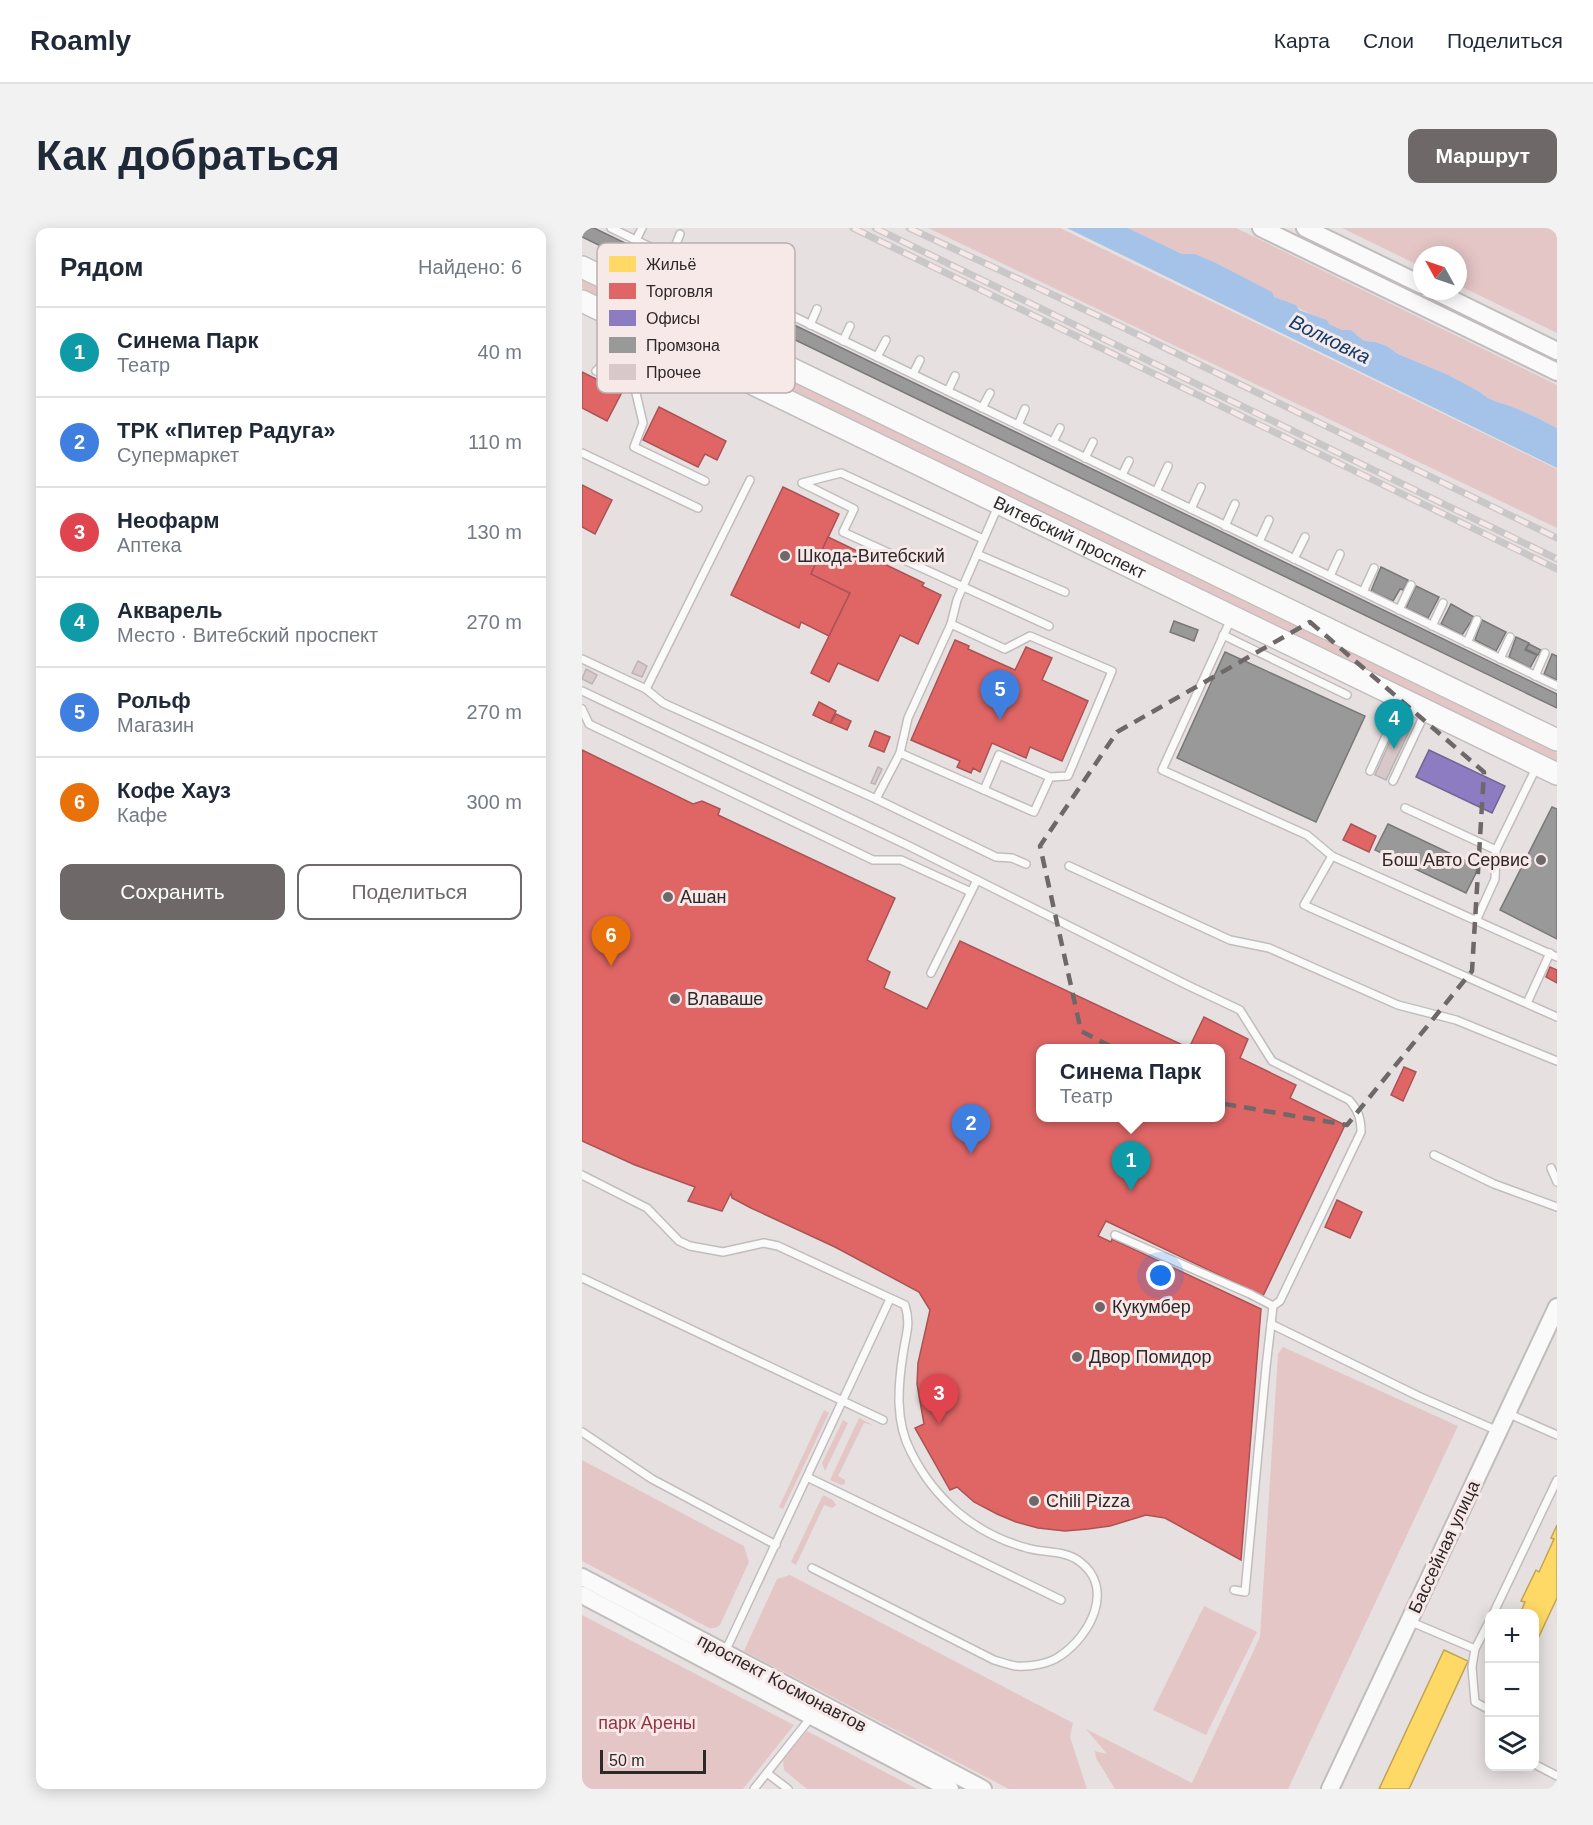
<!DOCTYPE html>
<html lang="ru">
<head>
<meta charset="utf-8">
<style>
	body { margin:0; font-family:Arial,sans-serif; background:#f2f2f3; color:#1f2937 }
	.controls { position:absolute; right:18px; bottom:18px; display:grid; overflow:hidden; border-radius:12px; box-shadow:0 3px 15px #0003 }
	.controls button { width:54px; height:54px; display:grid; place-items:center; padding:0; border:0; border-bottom:2px solid #e0e1e3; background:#fff; color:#1f2937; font:30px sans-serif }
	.compass { position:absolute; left:831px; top:18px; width:54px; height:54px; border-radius:50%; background:#fff; box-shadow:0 3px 15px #0003; rotate:310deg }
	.scale { position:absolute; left:18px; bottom:15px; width:106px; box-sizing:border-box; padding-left:6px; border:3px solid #2e2829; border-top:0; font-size:16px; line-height:21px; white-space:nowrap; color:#2e2829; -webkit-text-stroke:4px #f8e9e9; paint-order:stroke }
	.you { position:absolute; left:579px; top:1048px; width:21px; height:21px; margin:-15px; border:4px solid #fff; border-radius:50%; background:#1a73e8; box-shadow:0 0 0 9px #1a73e833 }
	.badge { display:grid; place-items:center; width:39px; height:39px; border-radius:50%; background:#6e6869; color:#fff; font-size:20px; font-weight:700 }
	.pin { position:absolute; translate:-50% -50px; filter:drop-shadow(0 2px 3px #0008) }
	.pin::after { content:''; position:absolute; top:32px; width:21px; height:18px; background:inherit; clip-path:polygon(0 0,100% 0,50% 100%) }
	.popup { position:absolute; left:454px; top:816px; width:189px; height:78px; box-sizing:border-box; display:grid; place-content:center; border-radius:12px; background:#fff; filter:drop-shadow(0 2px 4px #0005); font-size:20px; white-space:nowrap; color:#747a83 }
	.popup b { font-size:22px; color:#1f2937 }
	.popup::after { content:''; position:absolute; left:50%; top:100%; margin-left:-12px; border:12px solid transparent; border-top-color:#fff }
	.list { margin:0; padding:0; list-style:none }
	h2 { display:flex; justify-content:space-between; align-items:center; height:78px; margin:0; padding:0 24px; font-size:26px }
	h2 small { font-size:20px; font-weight:400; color:#747a83 }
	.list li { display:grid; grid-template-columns:39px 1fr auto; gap:18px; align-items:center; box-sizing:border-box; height:90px; padding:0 24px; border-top:2px solid #e0e1e3 }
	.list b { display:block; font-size:22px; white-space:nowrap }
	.list p { margin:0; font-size:20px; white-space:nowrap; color:#747a83 }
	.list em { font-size:20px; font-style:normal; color:#747a83 }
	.actions { display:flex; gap:12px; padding:18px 24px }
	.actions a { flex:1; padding:14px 0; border:2px solid #6e6869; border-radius:12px; text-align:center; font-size:21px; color:#6e6869 }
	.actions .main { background:#6e6869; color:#fff }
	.icon { flex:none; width:33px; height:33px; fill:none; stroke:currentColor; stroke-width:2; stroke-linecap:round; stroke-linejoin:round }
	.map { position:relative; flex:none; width:975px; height:1561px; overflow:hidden; border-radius:12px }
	header { display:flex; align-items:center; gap:36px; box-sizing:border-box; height:84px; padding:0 30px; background:#fff; border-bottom:2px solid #e0e1e3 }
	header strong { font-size:28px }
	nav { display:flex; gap:33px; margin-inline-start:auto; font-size:21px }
	.intro { display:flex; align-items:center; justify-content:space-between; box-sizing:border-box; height:144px; padding:0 36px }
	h1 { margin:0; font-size:42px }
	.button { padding:15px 27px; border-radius:12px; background:#6e6869; color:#fff; font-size:21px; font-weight:700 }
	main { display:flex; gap:36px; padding:0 36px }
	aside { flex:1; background:#fff; border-radius:12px; box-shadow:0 3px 15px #0003 }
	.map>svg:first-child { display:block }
</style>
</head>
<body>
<header>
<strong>Roamly</strong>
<nav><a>Карта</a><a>Слои</a><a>Поделиться</a></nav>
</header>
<div class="intro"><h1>Как добраться</h1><a class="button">Маршрут</a></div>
<main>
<aside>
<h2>Рядом<small>Найдено: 6</small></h2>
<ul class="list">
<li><span class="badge" style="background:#0f9aa8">1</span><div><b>Синема Парк</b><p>Театр</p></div><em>40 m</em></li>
<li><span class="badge" style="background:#3f7fe0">2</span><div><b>ТРК «Питер Радуга»</b><p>Супермаркет</p></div><em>110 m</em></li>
<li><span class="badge" style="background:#e0444e">3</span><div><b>Неофарм</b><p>Аптека</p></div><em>130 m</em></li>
<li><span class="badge" style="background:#0f9aa8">4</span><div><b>Акварель</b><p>Место · Витебский проспект</p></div><em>270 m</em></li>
<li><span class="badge" style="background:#3f7fe0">5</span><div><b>Рольф</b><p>Магазин</p></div><em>270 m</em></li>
<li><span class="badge" style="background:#e8710a">6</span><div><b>Кофе Хауз</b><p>Кафе</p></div><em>300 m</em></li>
</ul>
<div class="actions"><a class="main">Сохранить</a><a>Поделиться</a></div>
</aside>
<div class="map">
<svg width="975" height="1561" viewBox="0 0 975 1561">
	<rect width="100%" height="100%" fill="#e6e0e0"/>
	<!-- green -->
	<g fill="#e5c6c7">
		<path d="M346 0H478L975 241V300Z"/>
		<path d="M546 0H654L975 157V200C960 192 944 184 928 178 917 174 906 173 898 164L868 150 863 146 816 126 805 118 794 114 782 113 769 102H760L747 96 745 92C724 86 712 76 692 69L689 64 634 35 613 26H600Z"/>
		<path d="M760 0H975V105L876 57V27H840V39Z"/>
		<path d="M0 52 975 525V533L0 60Z"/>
		<path d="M701 1119 876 1198 706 1561H533L514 1530 513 1523 525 1526 504 1501 610 1555 678 1409 696 1126Z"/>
		<path d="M242 1182 247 1185 201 1281 197 1279Z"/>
		<path d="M277 1190 291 1197 282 1195 256 1248 263 1252V1256L259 1257 248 1252Z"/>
		<path d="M261 1192 266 1195 243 1243 240 1235Z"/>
		<path d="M0 1232 162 1318 167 1334 138 1397 133 1400H127L0 1333Z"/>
		<path d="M241 1267 251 1272 254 1277 250 1280 242 1277 214 1337 209 1334Z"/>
		<path d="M208 1347 491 1495 488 1509 505 1561H427L162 1423 195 1351Z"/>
		<path d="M622 1378 675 1404 624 1507 571 1482Z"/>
		<path d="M0 1387 212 1497 161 1561H0Z"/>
		<path d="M225 1503 335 1561H225L202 1542 201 1531Z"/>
	</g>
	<!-- water -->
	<path fill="#a5c3e9" d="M485 0H546L600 26H613L634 35 690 64 692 69 714 77 717 82 745 92 747 96 760 102H769L782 113 794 114 805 118 816 126 864 146 898 164C907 173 917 174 928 178 944 184 960 192 975 200V240Z"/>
	<!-- homes -->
	<g fill="#ffd966" stroke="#c0a454" stroke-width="1.5">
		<path d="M975 1297V1370L952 1419V1386H938L943 1374 939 1373 954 1342 957 1344 972 1311 969 1310Z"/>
		<path d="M862 1422 886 1433 827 1561H797Z"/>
	</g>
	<!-- shops -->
	<g fill="#e06666" stroke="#ab5354" stroke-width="1.5" fill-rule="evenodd">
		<path d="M0 144 40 164 25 193 0 180Z"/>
		<path d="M77 179 144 213 135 232 123 226 116 239 61 212Z"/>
		<path d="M0 257 30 272 13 306 0 299Z"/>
		<path d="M201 259 257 286 229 346 268 365 247 408 219 394 217 400 149 367Z"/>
		<path d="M246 309 342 355 340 358 359 367 336 416 318 407 296 453 256 435 247 454 229 445 268 365 229 346Z"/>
		<path d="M373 412 387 418 386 421 433 442 444 419 470 430 460 452 506 473 480 533 448 519 444 530 410 515 398 544 391 540 389 545 375 539 378 533 329 512Z"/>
		<path d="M237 474 254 483 248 495 231 487Z"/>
		<path d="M254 486 269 493 265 502 249 495Z"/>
		<path d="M293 503 308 509 302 524 287 518Z"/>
		<path d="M0 522 111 576 120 573 138 581 136 587 313 670 285 732 308 744 302 760 345 781 378 713 607 820 622 789 666 811 658 830 714 857 708 870 763 897 681 1068 524 993 516 1008 529 1014 530 1011 679 1081 659 1332 583 1290 564 1287 528 1298 506 1301 483 1303 456 1300 434 1294 415 1286 392 1274 375 1259 368 1262 333 1200 342 1196 335 1156 336 1135 348 1082 337 1064 253 1019 169 980 150 970 149 965 140 983 106 973 113 959 53 937 0 913ZM459 820H639V890H459Z"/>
		<path d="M769 596 794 608 787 624 761 612Z"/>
		<path d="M968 739 975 742V755L964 749Z"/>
		<path d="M822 839 834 844 821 873 809 867Z"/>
		<path d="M755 972 780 984 768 1010 743 999Z"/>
	</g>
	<!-- offices -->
	<path fill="#8e7cc3" stroke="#716395" stroke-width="1.5" d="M847 522 923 558 910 585 834 549Z"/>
	<!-- industry -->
	<g fill="#999" stroke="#797777" stroke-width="1.5">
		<path d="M0 0H12L975 466V480L0 9Z"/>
		<path d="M799 339 826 352 821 362 818 361 811 373 789 363Z"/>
		<path d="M834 358 857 369 846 390 824 380Z"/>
		<path d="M869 376 892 389 880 407 859 396Z"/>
		<path d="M900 392 924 404 914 423 893 412Z"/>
		<path d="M592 393 616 402 612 413 588 404Z"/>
		<path d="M934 409 947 415 943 422 955 427 948 440 927 429Z"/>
		<path d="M947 416 959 422 956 427 944 421Z"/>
		<path d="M643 424 783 488 734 594 595 530Z"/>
		<path d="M970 426 975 428V452L962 446Z"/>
		<path d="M970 579 975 581V711L918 682Z"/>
		<path d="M806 596 897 639 884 665 793 622Z"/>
	</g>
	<!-- building -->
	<g fill="#d9c8c9" stroke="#bab5b5" stroke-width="1.5">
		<path d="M56 433 65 438 60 449 50 445Z"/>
		<path d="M4 441 15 447 10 456 0 451Z"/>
		<path d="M819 489 831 495 804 552 793 547Z"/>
		<path d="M296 539 300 541 293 556 289 555Z"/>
	</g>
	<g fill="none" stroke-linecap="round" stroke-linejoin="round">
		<!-- service casing -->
		<g stroke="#c2bdbd" stroke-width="10">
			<g id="service">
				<path d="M29 0 975 458"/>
				<path d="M54 12 60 0"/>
				<path d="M89 29 98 6"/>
				<path d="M123 46 130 31"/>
				<path d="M158 63 165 47"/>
				<path d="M192 79 200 65"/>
				<path d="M228 97 235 81"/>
				<path d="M261 113 268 98"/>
				<path d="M45 127 61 195 52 219 123 253"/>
				<path d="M295 129 304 112"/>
				<path d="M14 143 23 134 45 127 66 108"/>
				<path d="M331 146 338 132"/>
				<path d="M366 163 373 148"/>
				<path d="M400 180 408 165"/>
				<path d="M436 197 443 181"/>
				<path d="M471 214 478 200"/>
				<path d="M0 225 116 280"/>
				<path d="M503 230 511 214"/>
				<path d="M540 247 547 233"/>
				<path d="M574 264 586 238"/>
				<path d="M609 281 619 259"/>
				<path d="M643 298 653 276"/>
				<path d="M401 311 259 245 220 255 272 281 261 304 467 398"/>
				<path d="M677 314 687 292"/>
				<path d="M395 326 483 364"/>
				<path d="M712 331 723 309"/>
				<path d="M748 348 758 326"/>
				<path d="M781 364 792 340"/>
				<path d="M817 382 829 357"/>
				<path d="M649 391 580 542 725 607 750 628 722 677 975 789"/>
				<path d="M369 396 423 421 448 408 530 443 486 548 468 549 417 527 402 562 452 584 468 549"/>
				<path d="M850 398 861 375"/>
				<path d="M641 407 765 467"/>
				<path d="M885 415 895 392"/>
				<path d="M0 431 64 461 168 252"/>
				<path d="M918 431 928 409"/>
				<path d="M953 448 963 425"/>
				<path d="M64 461 81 475 294 571 414 629 430 630 444 636"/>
				<path d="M0 463 327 618 605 757 658 782 690 833 767 872C776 882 779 890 779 904L698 1073 691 1078 689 1096"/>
				<path d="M0 481 7 496 291 632H319L389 664"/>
				<path d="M788 543 819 475"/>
				<path d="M811 553 843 485"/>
				<path d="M402 562 318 525 326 490 369 396 375 372 417 276"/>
				<path d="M294 571 318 525"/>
				<path d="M823 580 914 622"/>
				<path d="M750 628 975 729"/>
				<path d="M487 638 648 712 687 720 816 777 874 792 975 833"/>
				<path d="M894 693 913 651 914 622 955 538"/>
				<path d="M349 745 395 652"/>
				<path d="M945 775 968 725"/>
				<path d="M852 927 912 956 975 979"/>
				<path d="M969 940 975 954"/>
				<path d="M0 947 65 980 97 1013 108 1018 141 1024 182 1015 196 1018 323 1077C329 1097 324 1105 321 1126 316 1158 313 1194 329 1224 353 1272 393 1306 445 1320 461 1325 483 1322 497 1333 534 1360 508 1408 478 1428 467 1436 448 1439 434 1438 427 1437 419 1434 412 1432L230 1340"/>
				<path d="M533 1007 668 1066 691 1078"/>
				<path d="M0 1050 301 1192"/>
				<path d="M925 1185 975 1207"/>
				<path d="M0 1204 70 1251 194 1317"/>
				<path d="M225 1249 479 1372"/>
				<path d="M652 1362 663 1364 684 1139 689 1096 836 1168 916 1203"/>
				<path d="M911 1386 975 1252"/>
				<path d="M908 1392 893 1421 890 1439 893 1474 908 1482"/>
				<path d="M827 1393 893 1421"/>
				<path d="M143 1424 308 1071"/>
				<path d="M956 1538 975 1548"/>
				<path d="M185 1545 206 1561"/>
				<path d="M172 1561 230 1488"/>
			</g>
		</g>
		<!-- tertiary casing -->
		<g stroke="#c2bdbd" stroke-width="20">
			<g id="tertiary">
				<path d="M679 0 975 144"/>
				<path d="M723 0 840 57"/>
				<path d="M853 63 975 123"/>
				<path d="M0 1349 401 1561"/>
				<path d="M0 1367 368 1561"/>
				<path d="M748 1561 975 1079"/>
			</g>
		</g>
		<!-- primary casing -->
		<g stroke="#c2bdbd" stroke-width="24">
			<g id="primary">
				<path d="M0 39 975 512"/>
				<path id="s1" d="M0 73 975 546"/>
			</g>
		</g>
		<!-- service -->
		<use href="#service" stroke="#fbfafa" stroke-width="7"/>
		<!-- tertiary -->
		<use href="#tertiary" stroke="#fbfafa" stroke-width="16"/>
		<!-- primary -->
		<use href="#primary" stroke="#fbfafa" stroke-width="21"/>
		<!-- rail casing -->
		<g stroke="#c9c7c7" stroke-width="7">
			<g id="rail">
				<path d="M271 0 975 341"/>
				<path d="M293 0 975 331"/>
				<path d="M327 0 540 99 975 310"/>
			</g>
		</g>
		<!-- rail -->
		<use href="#rail" stroke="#f8e9e9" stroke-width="4.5" stroke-dasharray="14" stroke-linecap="butt"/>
	</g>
	<!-- marked area -->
	<path fill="none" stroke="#6e6869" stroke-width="4.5" stroke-dasharray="12 8" stroke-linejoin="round" d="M728 394 902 544 890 743 765 897 637 875 499 803 458 618 535 504Z"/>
	<!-- markers -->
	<g fill="#6e6869" stroke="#f8e9e9" stroke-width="2">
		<circle cx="203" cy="328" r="6"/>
		<circle cx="959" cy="632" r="6"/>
		<circle cx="86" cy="669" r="6"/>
		<circle cx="93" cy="771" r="6"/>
		<circle cx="518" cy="1079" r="6"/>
		<circle cx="495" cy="1129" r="6"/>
		<circle cx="452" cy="1273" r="6"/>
	</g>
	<g text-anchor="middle" stroke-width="6" stroke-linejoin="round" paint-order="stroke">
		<!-- street labels -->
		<g font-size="18" fill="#2e2829" stroke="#f8e9e9">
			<text dy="6" stroke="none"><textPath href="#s1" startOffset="542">Витебский проспект</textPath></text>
			<text transform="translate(862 1319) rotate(-65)" y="6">Бассейная улица</text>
			<text transform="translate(200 1455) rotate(28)" y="6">проспект Космонавтов</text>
		</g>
		<!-- poi labels -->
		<g font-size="18" fill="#2e2829" stroke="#f8e9e9" text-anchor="start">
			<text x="215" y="334">Шкода-Витебский</text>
			<text x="947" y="638" text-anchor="end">Бош Авто Сервис</text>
			<text x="98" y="675">Ашан</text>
			<text x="105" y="777">Влаваше</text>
			<text x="530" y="1085">Кукумбер</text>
			<text x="507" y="1135">Двор Помидор</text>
			<text x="464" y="1279">Chili Pizza</text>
		</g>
		<!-- park labels -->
		<g font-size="18" fill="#8f3541" stroke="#f8e9e9">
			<text x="65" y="1501">парк Арены</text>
		</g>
		<!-- water labels -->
		<g font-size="20" font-style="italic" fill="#0c3c6c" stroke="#f8e9e9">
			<text transform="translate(748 111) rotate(26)" y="7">Волковка</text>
		</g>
	</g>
	<!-- legend -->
	<rect x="15" y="15" width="198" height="150" rx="9" fill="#f8e9e9" stroke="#bbafaf" stroke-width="1.5"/>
	<rect x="27" y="28" width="27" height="16" fill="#ffd966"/>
	<rect x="27" y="55" width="27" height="16" fill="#e06666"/>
	<rect x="27" y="82" width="27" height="16" fill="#8e7cc3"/>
	<rect x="27" y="109" width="27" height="16" fill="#999"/>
	<rect x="27" y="136" width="27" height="16" fill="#d9c8c9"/>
	<g font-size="16" fill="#2e2829">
		<text x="64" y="42">Жильё</text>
		<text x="64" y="69">Торговля</text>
		<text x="64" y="96">Офисы</text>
		<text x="64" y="123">Промзона</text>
		<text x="64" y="150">Прочее</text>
	</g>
</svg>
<div class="controls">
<button>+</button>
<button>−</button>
<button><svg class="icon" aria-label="layers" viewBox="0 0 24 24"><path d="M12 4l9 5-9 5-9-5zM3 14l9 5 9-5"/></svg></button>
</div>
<svg class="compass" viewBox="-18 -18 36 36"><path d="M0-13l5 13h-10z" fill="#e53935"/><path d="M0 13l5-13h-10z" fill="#747a83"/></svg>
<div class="scale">50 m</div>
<div class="you"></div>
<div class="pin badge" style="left:549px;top:963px;background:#0f9aa8">1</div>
<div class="popup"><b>Синема Парк</b>Театр</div>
<div class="pin badge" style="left:389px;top:926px;background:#3f7fe0">2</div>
<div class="pin badge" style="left:357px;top:1196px;background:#e0444e">3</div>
<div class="pin badge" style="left:812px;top:521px;background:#0f9aa8">4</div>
<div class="pin badge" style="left:418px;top:492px;background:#3f7fe0">5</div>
<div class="pin badge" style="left:29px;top:738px;background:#e8710a">6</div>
</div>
</main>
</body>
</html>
